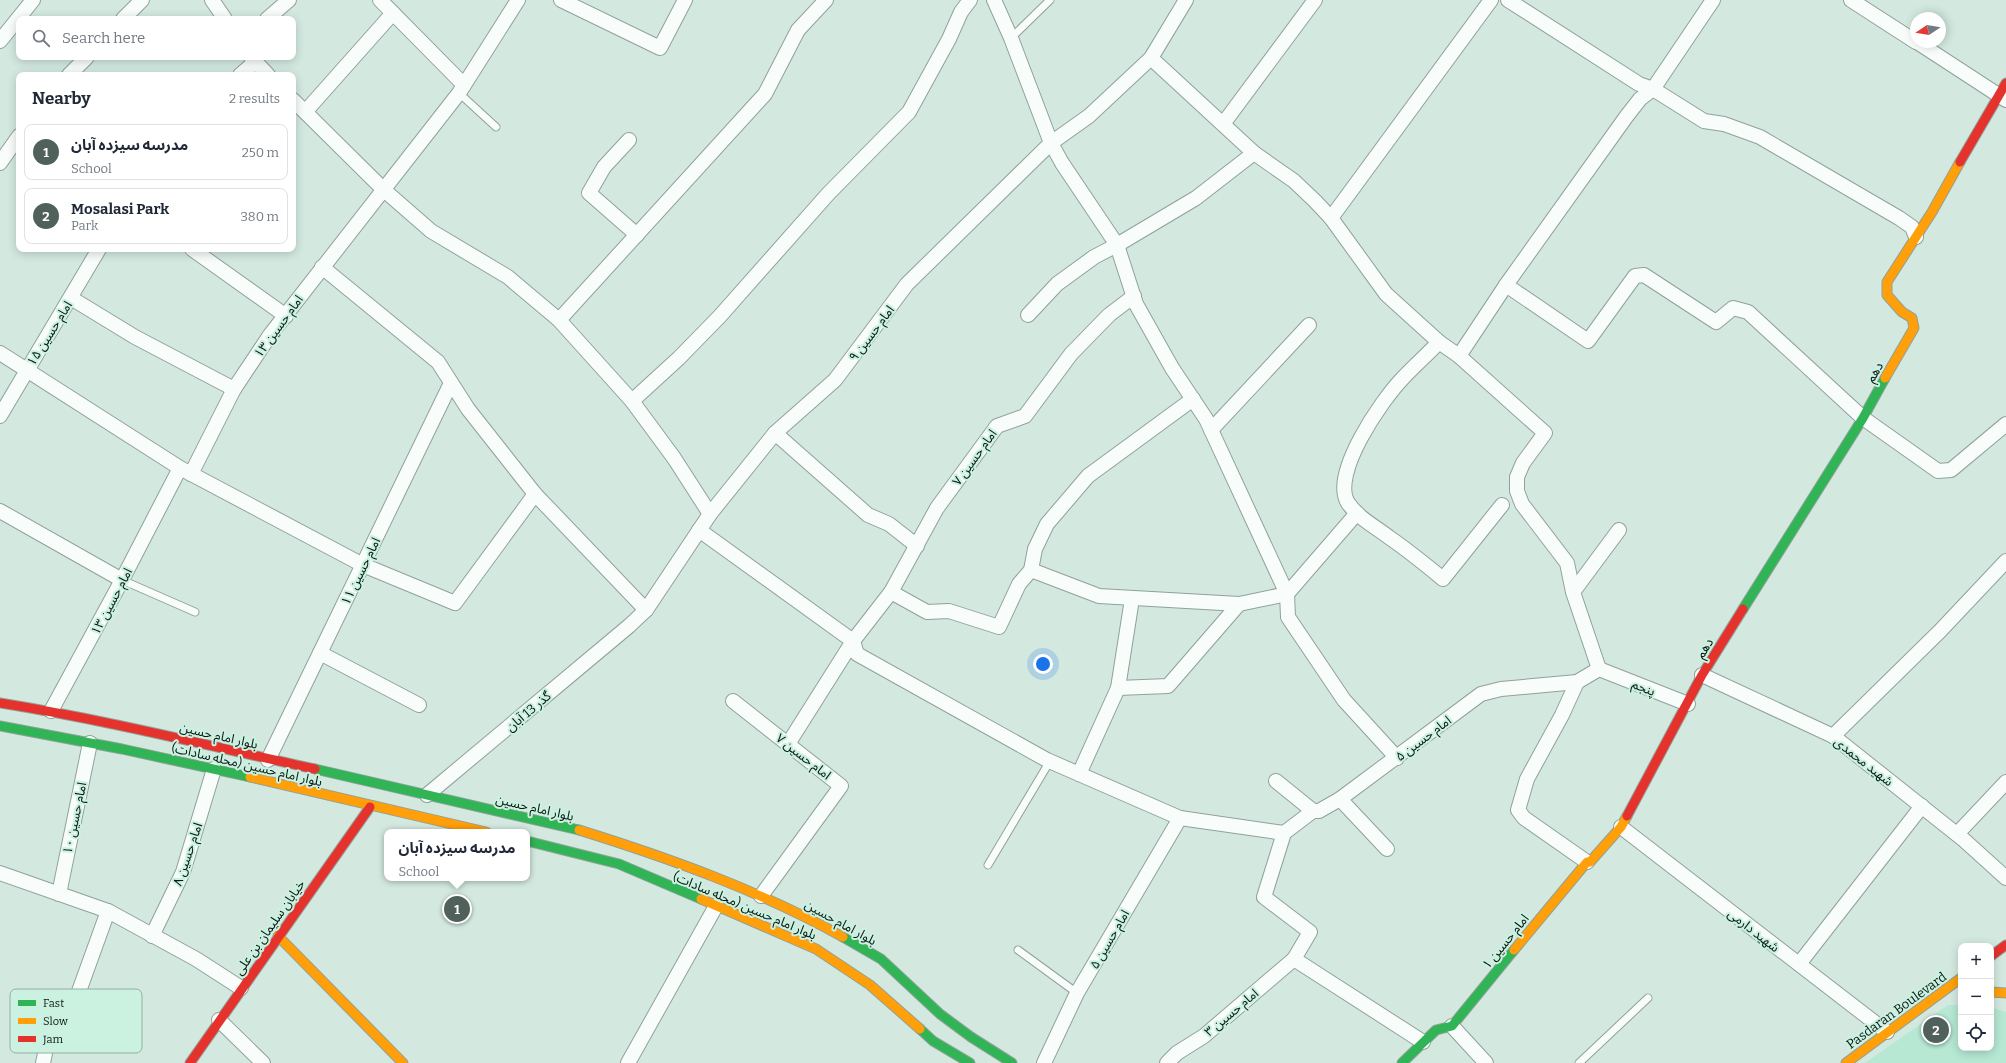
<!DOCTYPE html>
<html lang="en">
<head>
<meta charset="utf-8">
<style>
	body { margin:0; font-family:Bitter,"Noto Sans Arabic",serif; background:#f2f2f3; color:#1f2937 }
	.controls { position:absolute; right:12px; bottom:12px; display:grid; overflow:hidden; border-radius:8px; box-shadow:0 2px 10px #0003 }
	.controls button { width:36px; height:36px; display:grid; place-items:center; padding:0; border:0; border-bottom:1px solid #e0e1e3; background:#fff; color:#1f2937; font:20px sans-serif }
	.compass { position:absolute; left:1910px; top:12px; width:36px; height:36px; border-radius:50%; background:#fff; box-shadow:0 2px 10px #0003; rotate:258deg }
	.you { position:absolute; left:1043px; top:664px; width:14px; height:14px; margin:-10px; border:3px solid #fff; border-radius:50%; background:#1a73e8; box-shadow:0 0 0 6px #1a73e833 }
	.badge { display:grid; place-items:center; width:26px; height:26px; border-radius:50%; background:#50615b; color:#fff; font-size:13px; font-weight:700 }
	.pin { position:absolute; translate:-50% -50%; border:2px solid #fff; box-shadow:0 1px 4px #0006 }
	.popup { position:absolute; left:384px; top:829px; width:146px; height:52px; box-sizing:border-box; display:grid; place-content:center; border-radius:8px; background:#fff; filter:drop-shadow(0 1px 3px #0005); font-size:13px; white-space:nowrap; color:#747a83 }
	.popup b { font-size:15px; color:#1f2937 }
	.popup::after { content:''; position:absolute; left:50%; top:100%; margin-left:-8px; border:8px solid transparent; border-top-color:#fff }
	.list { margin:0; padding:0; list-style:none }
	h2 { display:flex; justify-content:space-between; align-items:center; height:52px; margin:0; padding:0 16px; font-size:17px }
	h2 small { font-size:13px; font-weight:400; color:#747a83 }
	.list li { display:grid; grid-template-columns:26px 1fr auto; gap:12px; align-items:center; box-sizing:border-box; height:56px; margin:0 8px 8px; padding:0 8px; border:1px solid #e0e1e3; border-radius:8px }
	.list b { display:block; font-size:15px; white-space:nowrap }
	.list p { margin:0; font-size:13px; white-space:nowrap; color:#747a83 }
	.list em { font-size:13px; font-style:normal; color:#747a83 }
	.icon { flex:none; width:22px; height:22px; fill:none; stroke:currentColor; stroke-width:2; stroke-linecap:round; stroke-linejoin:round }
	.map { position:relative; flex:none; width:2006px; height:1063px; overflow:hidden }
	.search { position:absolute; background:#fff; box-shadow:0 2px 10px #0003; left:16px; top:16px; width:280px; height:44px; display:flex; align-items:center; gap:10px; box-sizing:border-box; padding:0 14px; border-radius:8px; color:#747a83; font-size:15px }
	.panel { position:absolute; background:#fff; box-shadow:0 2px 10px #0003; left:16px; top:72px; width:280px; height:180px; border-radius:8px }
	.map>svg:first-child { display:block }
</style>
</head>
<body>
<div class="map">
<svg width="2006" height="1063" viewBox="0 0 2006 1063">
	<rect width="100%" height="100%" fill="#d3e9e0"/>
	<!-- green -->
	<path fill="#b6e8d4" d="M1948 1005H1961V1048H1991V1007L2006 1012V1063H1865Z"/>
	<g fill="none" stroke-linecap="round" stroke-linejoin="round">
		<!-- lane casing -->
		<g stroke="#90a19a" stroke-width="9">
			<g id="lane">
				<path d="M1011 38 1050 0"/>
				<path d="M459 93 496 127"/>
				<path d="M122 580 195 612"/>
				<path d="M988 865 1050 761"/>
				<path d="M1018 950 1077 993"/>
				<path d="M1579 1063 1648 998"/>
			</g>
		</g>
		<!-- street casing -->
		<g stroke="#90a19a" stroke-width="16">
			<g id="street">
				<path d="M212 0 225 19"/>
				<path d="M380 0 464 85"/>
				<path d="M561 0 660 48 685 0"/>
				<path d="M994 0 1011 38 1051 143 1062 163 1117 245 1136 304 1172 368 1206 419 1287 594 1357 513"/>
				<path d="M1508 0 1639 84 1653 89 1704 121 1724 124 1760 137 1899 218 1912 227 1916 237"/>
				<path d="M1851 0 1916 42"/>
				<path d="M123 19 142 0"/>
				<path d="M267 19 289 0"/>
				<path d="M0 41 33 0"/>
				<path d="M1917 42 2006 100"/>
				<path d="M251 57 268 75"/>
				<path d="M1151 58 1254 153 1294 181 1315 201 1331 218 1386 294 1439 342 1459 356 1545 433 1523 463 1517 477V491L1522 504 1567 563 1573 592 1599 669"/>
				<path d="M69 75 87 57"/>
				<path d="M240 75 255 62"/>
				<path d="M293 100 384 190 431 231 508 277 559 320 632 401 674 458 710 514"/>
				<path d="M305 112 393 13"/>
				<path d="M1223 124 1315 0"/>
				<path d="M629 140 604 167 589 193 637 235"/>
				<path d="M0 163 19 136"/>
				<path d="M1331 218 1491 0"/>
				<path d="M192 249 286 316"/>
				<path d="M322 267 438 362 468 409 535 494 646 610"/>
				<path d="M1506 285 1588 341 1635 276 1644 275 1716 322 1733 308 1748 312 1863 418 1938 471 1951 470 2006 424"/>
				<path d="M71 298 135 337 234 389"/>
				<path d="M1028 315 1057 284 1094 257 1117 245 1196 198 1254 153"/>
				<path d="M559 320 765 94 798 30 826 0"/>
				<path d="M1439 342C1427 355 1414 366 1402 379 1382 400 1330 474 1348 503 1358 518 1376 527 1390 538 1409 551 1426 565 1443 579L1502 505"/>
				<path d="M0 353 180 468 363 565 455 603 535 494"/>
				<path d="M1459 356 1506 285 1626 117 1640 99 1653 89 1713 0"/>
				<path d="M632 401 679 358 720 316 828 194 909 112 949 39 961 12 970 0"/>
				<path d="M0 416 99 249"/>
				<path d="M1211 430 1309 325"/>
				<path d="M775 433 868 515 889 524 917 546"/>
				<path d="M191 474 234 389 270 335 459 93 518 0"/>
				<path d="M0 511 122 580"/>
				<path d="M699 530 853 641 857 654 1047 760 1180 818 1284 833 1264 897 1310 932 1294 959 1423 1042"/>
				<path d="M1031 570 1099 596 1239 604 1287 594 1288 617 1344 700 1397 758"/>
				<path d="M891 592 927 612 949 611 999 627 1019 584 1031 570 1035 549 1047 524 1088 476 1193 399"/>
				<path d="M1573 592 1619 530"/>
				<path d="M320 653 419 705"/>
				<path d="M1599 669 1688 704"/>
				<path d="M1702 675 1833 736 1964 840 2006 878"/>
				<path d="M1118 688 1168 686 1239 604"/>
				<path d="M733 701 841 786 761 896"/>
				<path d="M51 711 122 580 180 468"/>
				<path d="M1833 736 1940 631 2006 561"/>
				<path d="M788 744 853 641 891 592 937 508 997 426 1025 416 1071 354 1109 315 1134 296"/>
				<path d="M268 760 451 383"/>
				<path d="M1079 774 1118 688 1132 599"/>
				<path d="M1276 781 1313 811"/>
				<path d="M427 795 629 626 646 610 710 514 775 433 835 380 907 284 1051 143 1089 116 1151 58 1186 0"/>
				<path d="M1340 799 1387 849"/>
				<path d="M1621 827 1887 1032"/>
				<path d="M1284 833 1313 811H1319L1340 799 1481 694 1501 689 1577 682"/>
				<path d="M1957 834 2006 782"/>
				<path d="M1587 862 1524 818 1518 810 1527 779 1562 715 1577 682 1599 669"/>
				<path d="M0 873 108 911 196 959 241 988"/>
				<path d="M59 894 90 743"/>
				<path d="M152 936 183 872 214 769"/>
				<path d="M1799 964 1922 806"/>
				<path d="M219 1020 263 1063"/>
				<path d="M1452 1026 1486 1063"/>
				<path d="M43 1063 52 1020 69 1019 108 911"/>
				<path d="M628 1063 716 906"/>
				<path d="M1044 1063 1077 993 1180 818"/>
				<path d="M1167 1063 1177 1053 1204 1036 1294 959"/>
			</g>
		</g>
		<!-- fast casing -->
		<g stroke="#90a19a" stroke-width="11">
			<g id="fast">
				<path d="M1743 609 1863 418 1885 378"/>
				<path d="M0 726 122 749 250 777"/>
				<path d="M315 769 579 830"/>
				<path d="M527 841 619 864 701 899"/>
				<path d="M843 937 881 959 940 1014 971 1037 1012 1063"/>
				<path d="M920 1029 933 1041 970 1063"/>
				<path d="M1402 1063 1436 1030 1452 1026 1514 950"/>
			</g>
		</g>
		<!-- slow casing -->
		<g stroke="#90a19a" stroke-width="11">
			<g id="slow">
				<path d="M1885 378 1914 328 1912 318 1902 312 1887 295V282L1932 212 1960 162"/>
				<path d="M250 777 486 832"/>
				<path d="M579 830C669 858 761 891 843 937"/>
				<path d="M701 899 816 949 870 985 920 1029"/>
				<path d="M278 936 403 1063"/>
				<path d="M1514 950 1587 862H1590L1621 827 1627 816"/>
				<path d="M1991 992 2006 993"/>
				<path d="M1846 1063 1961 978"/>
			</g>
		</g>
		<!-- jam casing -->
		<g stroke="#90a19a" stroke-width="11">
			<g id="jam">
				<path d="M1960 162 2006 83"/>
				<path d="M0 703C106 720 210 746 315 769"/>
				<path d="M1627 816 1702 675 1743 609"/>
				<path d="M1991 956 2006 945"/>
				<path d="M190 1063 370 807"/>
			</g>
		</g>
		<!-- lane -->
		<use href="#lane" stroke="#f8fcfa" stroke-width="7"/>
		<!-- street -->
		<use href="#street" stroke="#f8fcfa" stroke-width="14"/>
		<!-- fast -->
		<use href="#fast" stroke="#30b455" stroke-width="9"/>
		<!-- slow -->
		<use href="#slow" stroke="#ff9f0a" stroke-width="9"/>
		<!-- jam -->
		<use href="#jam" stroke="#e5322d" stroke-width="9"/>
	</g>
	<g text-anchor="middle" stroke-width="4" stroke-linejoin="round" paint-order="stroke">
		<!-- street labels -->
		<g font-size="13" fill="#0a1813" stroke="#cbf1e1">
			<text transform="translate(278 326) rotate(-54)" y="5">امام حسین ۱۳</text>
			<text transform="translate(49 333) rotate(-58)" y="5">امام حسین ۱۵</text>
			<text transform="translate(871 333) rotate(-53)" y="5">امام حسین ۹</text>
			<text transform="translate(1874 372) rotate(-60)" y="5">دهم</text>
			<text transform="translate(974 457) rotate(-54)" y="5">امام حسین ۷</text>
			<text transform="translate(360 571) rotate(-64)" y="5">امام حسین ۱۱</text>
			<text transform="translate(111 601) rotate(-62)" y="5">امام حسین ۱۳</text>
			<text transform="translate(1704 648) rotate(-58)" y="5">دهم</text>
			<text transform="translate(1644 687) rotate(22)" y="5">پنجم</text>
			<text transform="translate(528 711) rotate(-40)" y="5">گذر 13 آبان</text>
			<text transform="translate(219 735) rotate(13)" y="5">بلوار امام حسین</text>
			<text transform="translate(1423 738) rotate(-37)" y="5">امام حسین ۵</text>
			<text transform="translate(804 756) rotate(38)" y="5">امام حسین ۷</text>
			<text transform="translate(1864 761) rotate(38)" y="5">شهید محمدی</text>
			<text transform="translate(247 764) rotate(13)" y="5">بلوار امام حسین (محله سادات)</text>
			<text transform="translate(535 807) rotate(13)" y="5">بلوار امام حسین</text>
			<text transform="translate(74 818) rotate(-78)" y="5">امام حسین ۱۰</text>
			<text transform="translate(187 854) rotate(-71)" y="5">امام حسین ۸</text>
			<text transform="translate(745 905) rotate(23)" y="5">بلوار امام حسین (محله سادات)</text>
			<text transform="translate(841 922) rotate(29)" y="5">بلوار امام حسین</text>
			<text transform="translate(269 927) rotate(-55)" y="5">خیابان سلیمان بن علی</text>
			<text transform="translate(1754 930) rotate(38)" y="5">شهید دارمی</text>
			<text transform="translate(1109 939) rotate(-60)" y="5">امام حسین ۵</text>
			<text transform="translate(1505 941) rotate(-51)" y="5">امام حسین ۱</text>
			<text transform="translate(1896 1010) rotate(-36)" y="5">Pasdaran Boulevard</text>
			<text transform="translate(1231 1012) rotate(-40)" y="5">امام حسین ۳</text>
		</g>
	</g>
	<!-- legend -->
	<rect x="10" y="989" width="132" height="64" rx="6" fill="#cbf1e1" stroke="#91b0a3" stroke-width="1"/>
	<rect x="18" y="1000" width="18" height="6" fill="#30b455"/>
	<rect x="18" y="1018" width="18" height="6" fill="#ff9f0a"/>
	<rect x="18" y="1036" width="18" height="6" fill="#e5322d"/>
	<g font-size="11" fill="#0a1813">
		<text x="43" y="1007">Fast</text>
		<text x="43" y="1025">Slow</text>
		<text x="43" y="1043">Jam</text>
	</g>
</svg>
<div class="controls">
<button>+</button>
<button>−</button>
<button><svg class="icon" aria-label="locate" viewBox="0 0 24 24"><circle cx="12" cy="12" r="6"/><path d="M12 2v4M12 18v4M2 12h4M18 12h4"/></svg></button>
</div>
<svg class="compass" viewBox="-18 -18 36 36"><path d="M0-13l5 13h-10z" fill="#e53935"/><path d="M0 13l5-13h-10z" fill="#747a83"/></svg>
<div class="you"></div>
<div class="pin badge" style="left:457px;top:909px">1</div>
<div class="popup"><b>مدرسه سیزده آبان</b>School</div>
<div class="pin badge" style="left:1936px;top:1030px">2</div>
<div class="search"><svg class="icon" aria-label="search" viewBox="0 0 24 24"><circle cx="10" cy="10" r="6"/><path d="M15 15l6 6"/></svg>Search here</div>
<section class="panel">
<h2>Nearby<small>2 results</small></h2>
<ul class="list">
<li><span class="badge">1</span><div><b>مدرسه سیزده آبان</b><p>School</p></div><em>250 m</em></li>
<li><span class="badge">2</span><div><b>Mosalasi Park</b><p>Park</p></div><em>380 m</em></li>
</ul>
</section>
</div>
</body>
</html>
